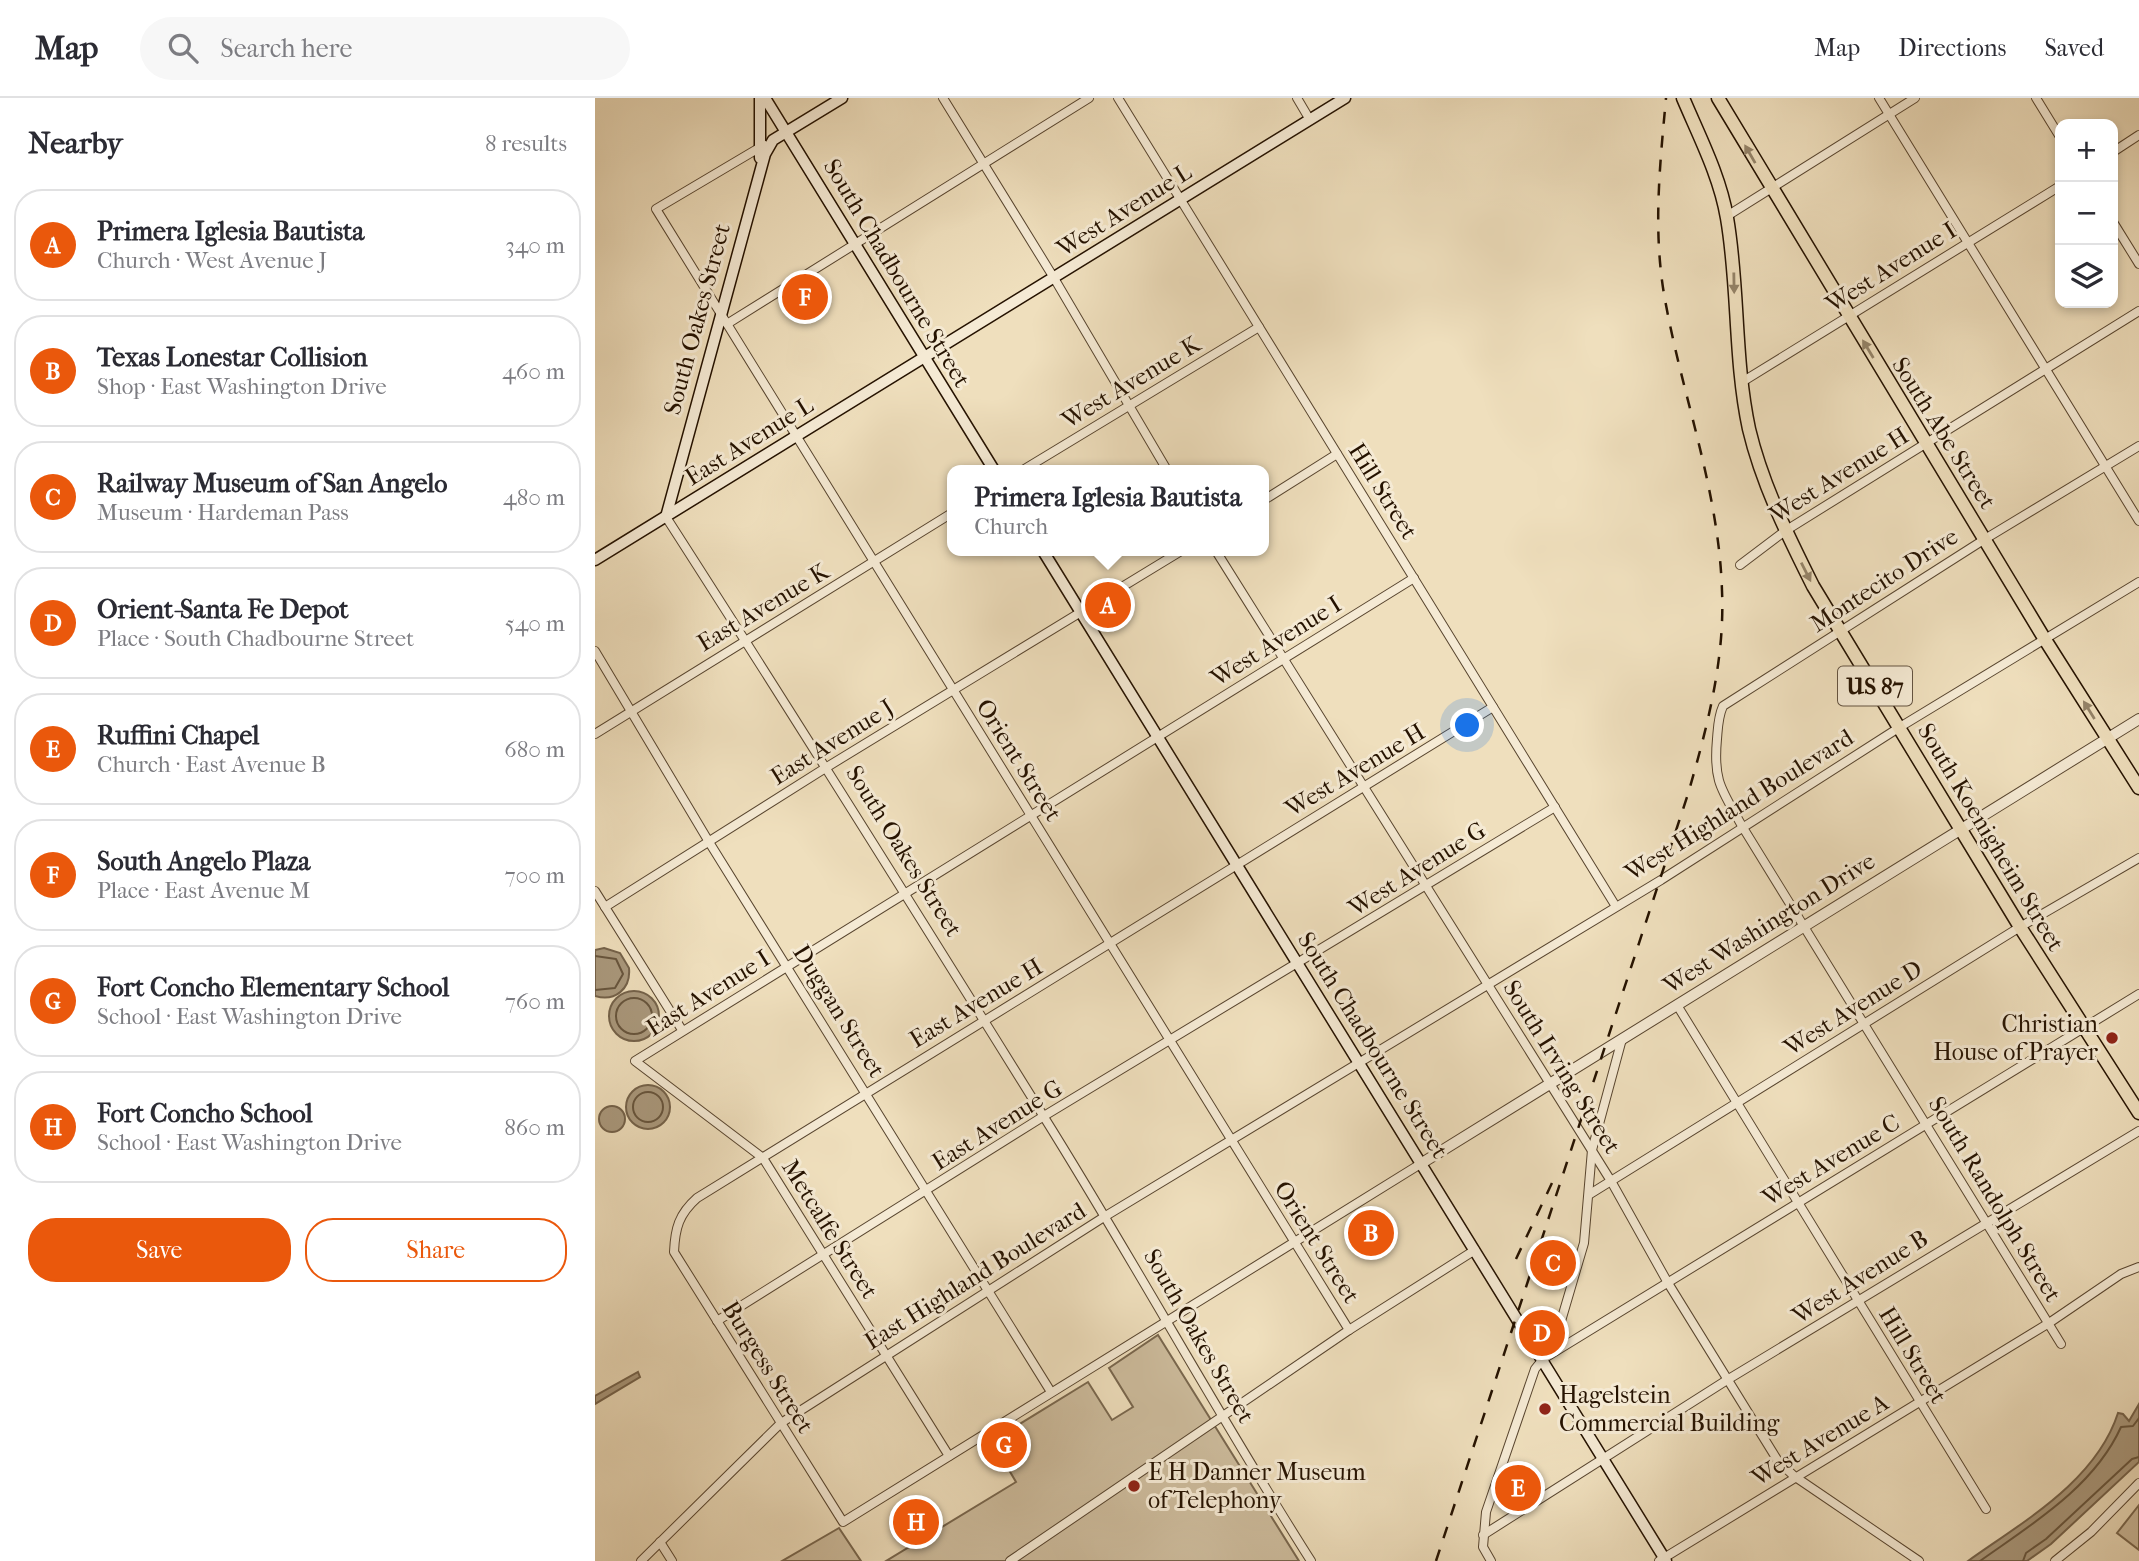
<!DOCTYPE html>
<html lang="en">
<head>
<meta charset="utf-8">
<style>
	body { margin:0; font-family:"IM FELL French Canon",serif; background:#f7f7f7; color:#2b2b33 }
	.controls { position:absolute; right:21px; top:21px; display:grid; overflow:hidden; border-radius:14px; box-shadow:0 4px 10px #0003 }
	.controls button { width:63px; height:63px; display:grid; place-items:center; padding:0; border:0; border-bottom:2px solid #e1e1e2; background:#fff; color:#2b2b33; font:35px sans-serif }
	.you { position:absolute; left:873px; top:628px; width:24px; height:24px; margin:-18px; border:5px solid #fff; border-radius:50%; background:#1a73e8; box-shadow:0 0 0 10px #1a73e833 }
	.badge { display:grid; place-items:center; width:46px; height:46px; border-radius:50%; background:#ea580c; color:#fff; font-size:23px; font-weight:700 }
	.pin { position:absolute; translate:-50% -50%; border:4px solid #fff; box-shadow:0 2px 7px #0006 }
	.popup { position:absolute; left:352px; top:367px; width:322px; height:91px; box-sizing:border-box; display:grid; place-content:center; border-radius:14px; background:#fff; filter:drop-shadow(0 2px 5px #0005); font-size:23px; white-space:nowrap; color:#7c7c81 }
	.popup b { font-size:26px; color:#2b2b33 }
	.popup::after { content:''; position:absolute; left:50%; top:100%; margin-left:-14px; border:14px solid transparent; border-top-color:#fff }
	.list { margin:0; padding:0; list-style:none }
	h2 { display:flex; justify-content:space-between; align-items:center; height:91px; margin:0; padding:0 28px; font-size:30px }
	h2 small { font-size:23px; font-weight:400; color:#7c7c81 }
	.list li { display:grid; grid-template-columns:46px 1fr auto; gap:21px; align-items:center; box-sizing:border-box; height:112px; margin:0 14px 14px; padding:0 14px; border:2px solid #e1e1e2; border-radius:28px }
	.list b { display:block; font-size:26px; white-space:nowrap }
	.list p { margin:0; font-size:23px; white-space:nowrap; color:#7c7c81 }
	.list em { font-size:23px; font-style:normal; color:#7c7c81 }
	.actions { display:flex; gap:14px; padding:21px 28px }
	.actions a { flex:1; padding:16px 0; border:2px solid #ea580c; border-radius:28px; text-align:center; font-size:24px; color:#ea580c }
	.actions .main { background:#ea580c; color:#fff }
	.icon { flex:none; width:38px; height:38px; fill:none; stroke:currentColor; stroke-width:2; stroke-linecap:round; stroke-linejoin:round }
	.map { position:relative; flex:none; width:1544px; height:1463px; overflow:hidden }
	header { display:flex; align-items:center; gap:42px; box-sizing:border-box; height:98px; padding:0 35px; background:#fff; border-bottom:2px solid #e1e1e2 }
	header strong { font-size:33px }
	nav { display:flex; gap:38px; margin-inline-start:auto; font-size:24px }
	.search { width:490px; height:63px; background:#f7f7f7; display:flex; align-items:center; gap:18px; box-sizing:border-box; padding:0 24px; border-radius:38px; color:#7c7c81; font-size:26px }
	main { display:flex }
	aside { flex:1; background:#fff }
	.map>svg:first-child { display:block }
</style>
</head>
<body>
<header>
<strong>Map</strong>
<div class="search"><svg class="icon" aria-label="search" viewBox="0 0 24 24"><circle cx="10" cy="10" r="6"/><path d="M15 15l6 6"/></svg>Search here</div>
<nav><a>Map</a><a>Directions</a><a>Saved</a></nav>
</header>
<main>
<aside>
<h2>Nearby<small>8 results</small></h2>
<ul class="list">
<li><span class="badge">A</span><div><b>Primera Iglesia Bautista</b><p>Church · West Avenue J</p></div><em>340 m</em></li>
<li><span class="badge">B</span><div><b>Texas Lonestar Collision</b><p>Shop · East Washington Drive</p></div><em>460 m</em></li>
<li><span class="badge">C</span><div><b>Railway Museum of San Angelo</b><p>Museum · Hardeman Pass</p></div><em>480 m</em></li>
<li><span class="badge">D</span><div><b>Orient-Santa Fe Depot</b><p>Place · South Chadbourne Street</p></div><em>540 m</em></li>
<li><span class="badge">E</span><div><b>Ruffini Chapel</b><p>Church · East Avenue B</p></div><em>680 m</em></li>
<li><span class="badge">F</span><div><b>South Angelo Plaza</b><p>Place · East Avenue M</p></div><em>700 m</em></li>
<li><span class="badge">G</span><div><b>Fort Concho Elementary School</b><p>School · East Washington Drive</p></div><em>760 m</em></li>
<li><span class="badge">H</span><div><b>Fort Concho School</b><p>School · East Washington Drive</p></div><em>860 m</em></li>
</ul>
<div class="actions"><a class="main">Save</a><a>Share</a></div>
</aside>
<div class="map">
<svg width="1544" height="1463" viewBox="0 0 1544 1463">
	<rect width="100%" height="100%" fill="#efdfbd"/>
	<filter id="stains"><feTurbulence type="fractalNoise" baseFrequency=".00286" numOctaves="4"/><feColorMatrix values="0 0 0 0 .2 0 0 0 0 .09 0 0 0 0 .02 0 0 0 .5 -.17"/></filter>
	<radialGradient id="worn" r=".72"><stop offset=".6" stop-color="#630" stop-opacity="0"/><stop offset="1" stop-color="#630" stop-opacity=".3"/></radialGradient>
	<!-- green -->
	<g fill="#cdbc9d" stroke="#79674e" stroke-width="2">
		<path d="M563 1237 704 1463H291L421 1384 397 1343 493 1284 517 1322 538 1309 514 1270Z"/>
		<path d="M1544 1407V1452L1522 1435Z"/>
		<path d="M244 1430 266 1463H187Z"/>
	</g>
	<!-- water -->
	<g fill="#aa997d" stroke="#75634b" stroke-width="2">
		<path d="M9 850 25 855 34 870C36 891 20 904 0 898V852Z"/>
		<circle cx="39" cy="918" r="25"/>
		<circle cx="53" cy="1009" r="22"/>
		<circle cx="17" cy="1021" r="13"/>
		<path d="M43 1274 45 1279 0 1306V1298Z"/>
		<path d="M1544 1306V1364L1456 1446 1432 1463H1373C1429 1423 1501 1383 1523 1315L1528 1316 1534 1323Z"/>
	</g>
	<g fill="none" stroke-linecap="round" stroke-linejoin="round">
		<!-- shore -->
		<g stroke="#68563e" stroke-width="2">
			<path d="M0 858 21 861 28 876 20 890 0 892"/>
			<circle cx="39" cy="918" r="18"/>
			<circle cx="53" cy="1009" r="15"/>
			<path d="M1385 1463C1437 1426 1499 1389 1526 1329L1538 1328 1544 1320"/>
			<path d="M1428 1463 1431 1455 1451 1441 1537 1361 1544 1359"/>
		</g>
		<!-- minor casing -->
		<g stroke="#58452f" stroke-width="10">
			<g id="minor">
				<path d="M348 0 459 180 572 372"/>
				<path d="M523 0 1020 807"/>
				<path d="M702 0 715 22"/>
				<path d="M1284 0 1544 423"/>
				<path d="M1441 0 1465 39"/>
				<path d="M169 47 61 111 754 1232"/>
				<path d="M1518 54 1544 37"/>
				<path d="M1132 118 1320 0"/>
				<path d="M1518 124 1544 166"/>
				<path d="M132 226 494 0"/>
				<path d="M1147 284 1465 88"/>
				<path d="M428 372 664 229"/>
				<path d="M669 402 742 356"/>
				<path d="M71 419C199 618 324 818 449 1019 541 1166 623 1317 716 1463"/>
				<path d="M621 453 1016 1083 1073 1185 1183 1363 1199 1378 1324 1463"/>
				<path d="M1145 467 1190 433 1544 213"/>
				<path d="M0 553 114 744 456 1294"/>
				<path d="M0 636 357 415"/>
				<path d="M0 793 87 932"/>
				<path d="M10 809 232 669 586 453"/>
				<path d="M1082 907 1391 1411"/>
				<path d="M827 1065 248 1424 79 1154C80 1130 84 1116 102 1100L898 609"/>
				<path d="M995 1096 1425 829 1544 760"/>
				<path d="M122 1223 449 1018 960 709"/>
				<path d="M1466 1246 1147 728C1127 692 1118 684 1122 641 1123 629 1123 619 1128 608L1390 441 1544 348"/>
				<path d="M962 1251 961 1240 989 1145 997 1052 1027 941"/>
				<path d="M354 1358 168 1060 40 963 819 480"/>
				<path d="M888 1437 1132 1282 1544 1033"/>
				<path d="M65 1444 77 1463"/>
				<path d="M46 1463 186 1325 509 1119 1066 782 1305 629 1544 484"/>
				<path d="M415 1463 754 1232 880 1152"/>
				<path d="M896 1463 888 1449 891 1414 940 1271 948 1261 1544 896"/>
				<path d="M1064 1463 1454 1225 1526 1176 1544 1169"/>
				<path d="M1460 1463 1496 1434 1544 1385"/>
			</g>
		</g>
		<!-- tertiary casing -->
		<g stroke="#58452f" stroke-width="12">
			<path id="tertiary" d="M827 1065 1544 621"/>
		</g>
		<!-- secondary casing -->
		<g stroke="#251200" stroke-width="13">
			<g id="secondary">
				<path d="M170 0 399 372"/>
				<path d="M165 60V0"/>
				<path d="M71 419 170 56 178 42 247 0"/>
				<path d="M448 453 1071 1463"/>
				<path d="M0 462 750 0"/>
			</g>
		</g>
		<!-- primary casing -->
		<g stroke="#251200" stroke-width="15">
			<g id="primary">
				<path d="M1088 0C1104 38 1125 78 1132 120 1144 189 1139 261 1154 331 1167 386 1193 438 1218 488L1425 829 1544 1015"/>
				<path d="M1123 0 1449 540 1544 690"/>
			</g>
		</g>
		<!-- minor -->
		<use href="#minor" stroke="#f5ead4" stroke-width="8"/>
		<!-- tertiary -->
		<use href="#tertiary" stroke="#f5ead4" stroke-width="10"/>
		<!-- secondary -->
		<use href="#secondary" stroke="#f5ead4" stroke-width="10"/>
		<!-- primary -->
		<use href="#primary" stroke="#efdfbd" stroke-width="12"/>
		<!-- rail -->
		<g stroke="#251200" stroke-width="2.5" stroke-dasharray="12 12" stroke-linecap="butt">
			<path d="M921 1161 957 1085"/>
			<path d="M841 1463 1093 696C1112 630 1130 562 1127 493 1124 391 1086 295 1069 196 1058 130 1065 66 1071 0"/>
		</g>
	</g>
	<!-- one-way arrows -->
	<defs><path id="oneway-solid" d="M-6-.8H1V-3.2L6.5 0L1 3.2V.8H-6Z" transform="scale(1.75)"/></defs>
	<g fill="#948368">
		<use href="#oneway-solid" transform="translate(1155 56) rotate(-120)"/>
		<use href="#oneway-solid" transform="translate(1139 185) rotate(89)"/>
		<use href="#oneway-solid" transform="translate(1273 251) rotate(-121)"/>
		<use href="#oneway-solid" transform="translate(1211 474) rotate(63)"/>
		<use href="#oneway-solid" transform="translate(1494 612) rotate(-122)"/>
	</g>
	<!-- markers -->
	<g fill="#8f2418" stroke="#f5ead4" stroke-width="2.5">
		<circle cx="1517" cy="940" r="7"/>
		<circle cx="950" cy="1311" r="7"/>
		<circle cx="539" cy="1388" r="7"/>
	</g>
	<g text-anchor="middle" stroke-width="6" stroke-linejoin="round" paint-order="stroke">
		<!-- shield labels -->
		<rect fill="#f5ead4" stroke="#635340" stroke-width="2" x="1243" y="568.5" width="74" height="39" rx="5"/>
		<g font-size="23" font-weight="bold" fill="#251200">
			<text x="1280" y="596">US 87</text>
		</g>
		<!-- street labels -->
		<g font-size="24" fill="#251200" stroke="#f5ead4">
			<text transform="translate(529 112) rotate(-32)" y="8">West Avenue L</text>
			<text transform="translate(1296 169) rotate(-32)" y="8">West Avenue I</text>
			<text transform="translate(302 175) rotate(59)" y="8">South Chadbourne Street</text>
			<text transform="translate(102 221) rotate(-75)" y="8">South Oakes Street</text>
			<text transform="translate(536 284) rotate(-31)" y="8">West Avenue K</text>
			<text transform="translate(1349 335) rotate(58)" y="8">South Abe Street</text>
			<text transform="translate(154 343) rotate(-32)" y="8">East Avenue L</text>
			<text transform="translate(1244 377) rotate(-32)" y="8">West Avenue H</text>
			<text transform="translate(788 393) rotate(58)" y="8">Hill Street</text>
			<text transform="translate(1289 482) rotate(-33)" y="8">Montecito Drive</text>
			<text transform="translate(168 509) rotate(-31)" y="8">East Avenue K</text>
			<text transform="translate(681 543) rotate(-32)" y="8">West Avenue I</text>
			<text transform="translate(237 644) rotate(-32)" y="8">East Avenue J</text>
			<text transform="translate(424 662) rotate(58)" y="8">Orient Street</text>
			<text transform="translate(760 672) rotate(-31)" y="8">West Avenue H</text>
			<text transform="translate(1144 707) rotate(-32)" y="8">West Highland Boulevard</text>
			<text transform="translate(1396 739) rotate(59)" y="8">South Koenigheim Street</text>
			<text transform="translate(309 753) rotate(58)" y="8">South Oakes Street</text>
			<text transform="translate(822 771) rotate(-32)" y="8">West Avenue G</text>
			<text transform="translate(1174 825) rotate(-32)" y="8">West Washington Drive</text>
			<text transform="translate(113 895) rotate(-32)" y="8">East Avenue I</text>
			<text transform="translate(381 905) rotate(-31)" y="8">East Avenue H</text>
			<text transform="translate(1258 910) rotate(-32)" y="8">West Avenue D</text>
			<text transform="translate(244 913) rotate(58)" y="8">Duggan Street</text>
			<text transform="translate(778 947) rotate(58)" y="8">South Chadbourne Street</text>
			<text transform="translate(967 969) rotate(58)" y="8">South Irving Street</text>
			<text transform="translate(402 1027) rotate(-32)" y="8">East Avenue G</text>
			<text transform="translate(1236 1062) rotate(-31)" y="8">West Avenue C</text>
			<text transform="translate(1400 1101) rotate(59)" y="8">South Randolph Street</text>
			<text transform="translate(235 1131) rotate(58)" y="8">Metcalfe Street</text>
			<text transform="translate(722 1144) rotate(58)" y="8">Orient Street</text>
			<text transform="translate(380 1178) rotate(-32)" y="8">East Highland Boulevard</text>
			<text transform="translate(1265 1179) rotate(-32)" y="8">West Avenue B</text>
			<text transform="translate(604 1238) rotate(60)" y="8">South Oakes Street</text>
			<text transform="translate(1318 1257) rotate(59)" y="8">Hill Street</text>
			<text transform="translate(173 1269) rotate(58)" y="8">Burgess Street</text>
			<text transform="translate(1225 1342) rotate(-31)" y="8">West Avenue A</text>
		</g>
		<!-- poi labels -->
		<g font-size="24" fill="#251200" stroke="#f5ead4" text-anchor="start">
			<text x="1503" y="934" text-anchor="end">Christian<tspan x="1503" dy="28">House of Prayer</tspan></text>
			<text x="964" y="1305">Hagelstein<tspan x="964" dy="28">Commercial Building</tspan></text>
			<text x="553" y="1382">E H Danner Museum<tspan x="553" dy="28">of Telephony</tspan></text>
		</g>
	</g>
	<rect width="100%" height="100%" filter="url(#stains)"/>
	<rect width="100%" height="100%" fill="url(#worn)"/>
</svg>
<div class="controls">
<button>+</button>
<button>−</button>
<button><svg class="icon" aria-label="layers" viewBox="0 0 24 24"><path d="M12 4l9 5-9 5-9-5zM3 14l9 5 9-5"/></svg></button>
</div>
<div class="you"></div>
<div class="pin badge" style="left:513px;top:507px">A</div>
<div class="popup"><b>Primera Iglesia Bautista</b>Church</div>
<div class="pin badge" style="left:776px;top:1135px">B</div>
<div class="pin badge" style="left:958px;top:1165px">C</div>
<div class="pin badge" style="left:947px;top:1235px">D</div>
<div class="pin badge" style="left:923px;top:1390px">E</div>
<div class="pin badge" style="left:210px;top:199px">F</div>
<div class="pin badge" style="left:409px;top:1347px">G</div>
<div class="pin badge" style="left:321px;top:1424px">H</div>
</div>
</main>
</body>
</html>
